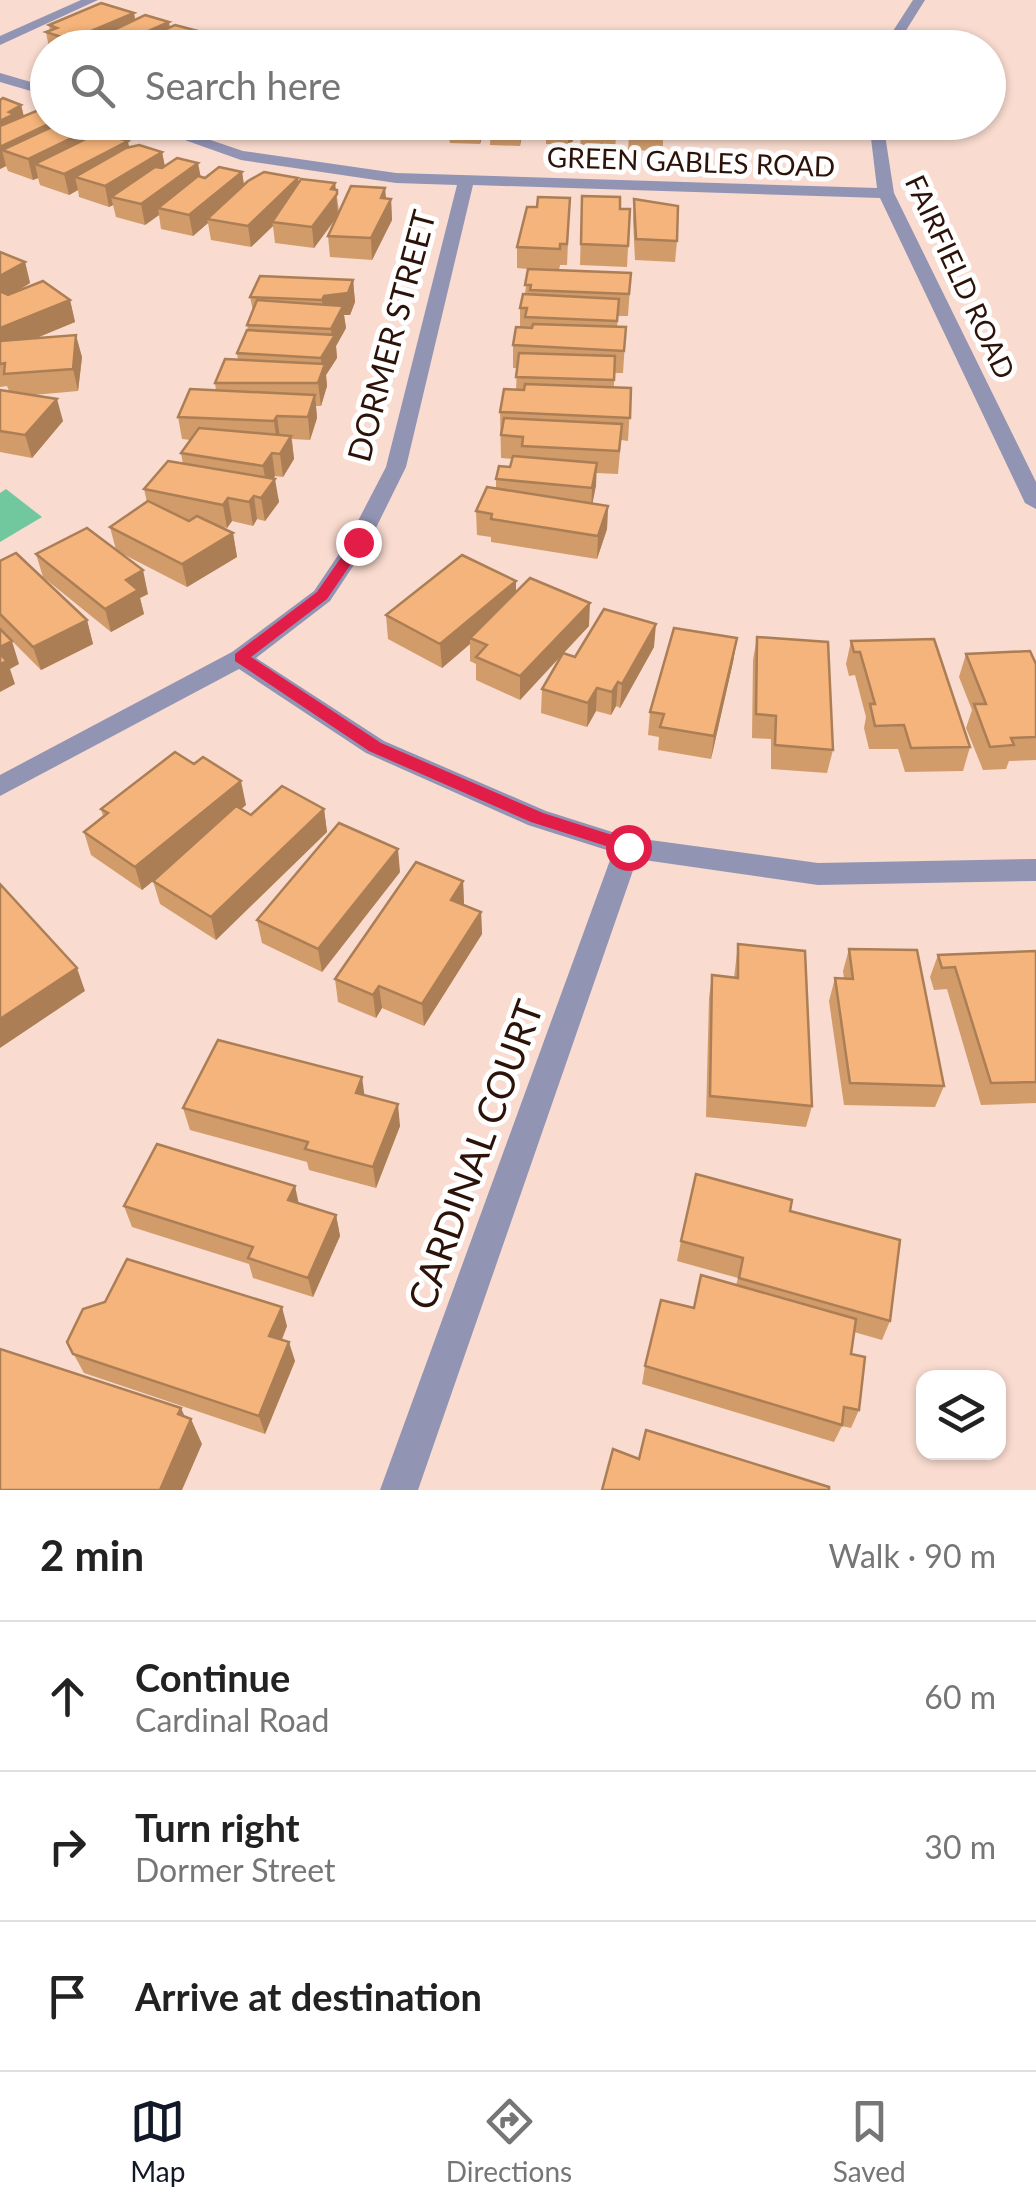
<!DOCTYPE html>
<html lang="en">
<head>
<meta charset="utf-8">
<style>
	body { margin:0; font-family:Lato,sans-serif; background:#f6f6f6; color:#222 }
	.controls { position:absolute; right:30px; bottom:30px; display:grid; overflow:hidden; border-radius:20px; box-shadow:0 2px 8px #0004 }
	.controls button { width:90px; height:90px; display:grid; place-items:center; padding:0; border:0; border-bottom:2px solid #e0e0e0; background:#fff; color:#222; font:50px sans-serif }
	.stop { position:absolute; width:30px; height:30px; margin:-22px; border:8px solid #e11d48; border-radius:50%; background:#fff }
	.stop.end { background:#e11d48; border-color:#fff; box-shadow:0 2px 10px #0008 }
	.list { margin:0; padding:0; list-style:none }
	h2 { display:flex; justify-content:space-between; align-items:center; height:130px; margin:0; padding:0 40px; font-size:42px }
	h2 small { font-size:32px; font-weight:400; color:#767676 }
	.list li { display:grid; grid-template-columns:65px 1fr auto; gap:30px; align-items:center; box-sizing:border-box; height:150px; padding:0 40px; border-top:2px solid #e0e0e0 }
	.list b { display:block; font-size:38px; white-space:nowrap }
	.list p { margin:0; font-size:32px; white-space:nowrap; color:#767676 }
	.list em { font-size:32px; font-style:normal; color:#767676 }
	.icon { flex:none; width:55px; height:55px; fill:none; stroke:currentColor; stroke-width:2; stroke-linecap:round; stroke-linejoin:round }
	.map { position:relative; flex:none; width:1036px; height:1490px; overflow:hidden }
	.search { position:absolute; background:#fff; box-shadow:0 2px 8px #0004; left:30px; right:30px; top:30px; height:110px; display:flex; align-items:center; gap:25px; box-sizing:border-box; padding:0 35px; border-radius:55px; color:#767676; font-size:38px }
	.sheet { height:580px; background:#fff }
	nav { display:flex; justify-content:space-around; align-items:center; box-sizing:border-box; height:140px; border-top:2px solid #e0e0e0; background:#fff; font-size:28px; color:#767676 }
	nav a { display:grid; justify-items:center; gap:5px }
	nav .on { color:#111827 }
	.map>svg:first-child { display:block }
</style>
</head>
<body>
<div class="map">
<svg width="1036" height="1490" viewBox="0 0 1036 1490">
	<rect width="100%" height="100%" fill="#f9dbcf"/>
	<!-- water -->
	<path fill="#71c89f" d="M6 489 42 517 0 542V493Z"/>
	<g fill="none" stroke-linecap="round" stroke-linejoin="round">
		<!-- minor -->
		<g fill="#9294b4" fill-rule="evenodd">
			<path d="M913 0H925L895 48H882Z"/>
			<path d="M0 73 48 87V96L0 82Z"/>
			<path d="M134 122H157L243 151 396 173 877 188 869 122H883L894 193 1036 482V509L1025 503 880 198 473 185 406 467 369 542 330 601 256 658 384 741 546 811 628 837 818 863 1036 859V881L818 885 637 859 418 1490H380L613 852 528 825 366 753 239 669 0 796V775L232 652 314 591 347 542 386 467 457 185 396 183 241 160Z"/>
		</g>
		<!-- tertiary -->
		<path fill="#9294b4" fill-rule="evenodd" d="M81 0H98L0 45V36Z"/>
	</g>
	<!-- wall -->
	<g fill="#d29b6a">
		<path d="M134 13 135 20 170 27 200 48H49L46 32 50 31 49 25Z"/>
		<path d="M0 100 21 105 24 117 129 147 162 152 165 166 200 177 205 178 242 172 244 185 298 178V182L335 183 339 211 386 199H391L392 220 372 260 330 257 328 236 335 220 314 248 275 243 273 226 251 247 211 240 208 223 193 236 161 229 159 215 145 225 116 217 113 205 109 207 79 197 78 190 69 195 40 185 38 178 33 180 8 171 6 166 0 169Z"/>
		<path d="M297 122H330L323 128Z"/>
		<path d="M341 122H381L368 137 348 134V129L341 128Z"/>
		<path d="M386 122H442L433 138H387Z"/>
		<path d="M443 122H486L480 144 450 143 449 138H444Z"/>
		<path d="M491 122H534V136L521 139 520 146 490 145Z"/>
		<path d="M541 122H577L573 141 568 145 546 144V135H541Z"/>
		<path d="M582 122H627L625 137H616L615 150 580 148Z"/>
		<path d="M630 122H673L672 139H663V151L628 150Z"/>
		<path d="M582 196 620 209H630L627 267 580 265Z"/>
		<path d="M570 198 567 265H560L559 270 631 273 628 316H618L617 327H626L623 373H614V388H631L628 441 621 440 618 474 596 473 592 503 608 506 607 529 597 559 491 542V537L477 535 476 511 496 489V479L510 467 512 459 501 458 500 412 516 390 517 368H513V345L520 328V308L525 294 528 269 517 268V247L537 207Z"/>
		<path d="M634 199 677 241 675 262 635 260 633 220Z"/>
		<path d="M0 252 25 262 30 283 18 291 70 300 75 322 34 339 82 357 78 391 33 395 63 421 32 458 0 452V390L9 391 7 386 0 387Z"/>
		<path d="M353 280 355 302 350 315H344L346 328 336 346 337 358 326 375 327 386 321 406H316L317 418 310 440 292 439 294 459 283 477 275 476 273 479 279 502 265 521 257 519 253 526 232 521 227 528 220 527 233 533 237 557 187 587 117 551 148 594 140 598 144 614 111 632 43 577 36 554 116 550 110 527 147 502 144 489 183 464 181 453 191 440 182 439 178 417 216 391 215 383 238 360 237 353 248 330 247 325 253 311 250 297Z"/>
		<path d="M0 561 87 620 93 644 41 670 0 629Z"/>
		<path d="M516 593 589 626 563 653 575 657 654 647 620 708 616 706 611 715 596 711 587 727 541 713 542 689 563 653 520 700 476 680V664L470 661V644L442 668 388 639 386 615Z"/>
		<path d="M757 637 833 750 827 773 771 769V739L752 738 753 660Z"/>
		<path d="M737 638 733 662 711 759 658 750 659 737 648 735 650 712Z"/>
		<path d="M851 641 970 747 963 771 905 772 898 749H869L864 728 866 717 855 675 849 676 846 664Z"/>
		<path d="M966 654 1036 664V760L1009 761 1006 769 983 770 966 728 972 710 959 677Z"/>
		<path d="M246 805 241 809 251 815 324 809 327 832 216 940 160 904 153 881 154 880 142 890 91 855 84 832 103 816 101 809Z"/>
		<path d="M400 872 322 972 262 943 257 920Z"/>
		<path d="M463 881 464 905 481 912 482 934 424 1026 382 1008 376 1018 338 1002 335 979Z"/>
		<path d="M738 944 812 1106 806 1127 706 1117 709 998 712 975 734 978Z"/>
		<path d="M849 949 944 1086 935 1107 844 1105 829 1001 835 978 844 979 843 971Z"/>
		<path d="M1036 951V1103L981 1105 947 989 934 990 930 977 938 955Z"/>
		<path d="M365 1095 400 1126 376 1188 309 1170 307 1162 190 1130 183 1108Z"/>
		<path d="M295 1186 299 1204 336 1215 340 1236 313 1297 253 1278 249 1264 132 1227 124 1206Z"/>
		<path d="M790 1211 890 1321 882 1340 854 1332 851 1354 859 1410 851 1428 842 1426 834 1442 642 1384 645 1366 694 1308 736 1285 738 1278 677 1261 681 1241Z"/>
		<path d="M287 1326 282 1340 295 1361 265 1434 84 1373 67 1342Z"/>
	</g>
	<!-- shaded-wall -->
	<g fill="#ab7e56">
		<path d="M134 13 137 32 86 43 87 48H72L70 40Z"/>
		<path d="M169 22 172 41 198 31 200 48H110Z"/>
		<path d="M21 105 26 125 0 143V121L9 112Z"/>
		<path d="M53 122H66L2 150 6 166 0 169V147Z"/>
		<path d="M370 122H381L368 137 367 126Z"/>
		<path d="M433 122H442L433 138Z"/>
		<path d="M480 122H486L480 144Z"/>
		<path d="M520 122H534V136L521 139 520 146Z"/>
		<path d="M575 122H577L573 141 568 145V135Z"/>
		<path d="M92 128 96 149 35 164 38 178 33 180 28 159Z"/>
		<path d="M128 141 132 162 75 177 78 190 69 195 64 174Z"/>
		<path d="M162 152 166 173 111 197 113 205 109 207 105 186Z"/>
		<path d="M198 163 202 183 158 208 159 215 145 225 141 204Z"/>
		<path d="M242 172 245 192 207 219 208 223 193 236 189 215Z"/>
		<path d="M298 178 300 198 272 222 273 226 251 247 248 226Z"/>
		<path d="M335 183 338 215 314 248 312 227 331 189Z"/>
		<path d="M385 188 387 208 391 199 392 220 372 260 371 238Z"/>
		<path d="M25 262 30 283 0 301V276Z"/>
		<path d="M353 280 355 302 350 315H344L346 328 336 346 337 358 326 375 327 386 321 406 318 383 322 372 321 358 332 340 331 329 324 322 322 300 324 296Z"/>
		<path d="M70 300 75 322 0 353V328Z"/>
		<path d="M76 335 82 357 78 391 73 369Z"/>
		<path d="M315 395 317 418 310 440 308 417Z"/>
		<path d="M57 399 63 421 32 458 25 435Z"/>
		<path d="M277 416 280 438 277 444 274 421Z"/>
		<path d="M291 436 294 459 283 477 280 454Z"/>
		<path d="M272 453 275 476 267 489 263 466Z"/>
		<path d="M597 463 596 486 591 511 592 488Z"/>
		<path d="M275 479 279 502 265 521 261 498Z"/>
		<path d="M254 496 257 519 253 526 249 502Z"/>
		<path d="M228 498 232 521 227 528 223 505Z"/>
		<path d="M608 506 607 529 597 559 598 536Z"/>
		<path d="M233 533 237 557 187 587 182 564Z"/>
		<path d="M143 570 148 594 140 598 144 614 111 632 105 609 126 580Z"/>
		<path d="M516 581V604L470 638V644L442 668 440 644Z"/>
		<path d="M590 603 589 626 520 700V676Z"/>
		<path d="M87 620 93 644 41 670 33 647Z"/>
		<path d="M656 624 654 647 620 708 622 684Z"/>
		<path d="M737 638 733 662 711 759 714 736Z"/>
		<path d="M12 641 19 664 10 669 15 684 0 692V647Z"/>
		<path d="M618 682 616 706 611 715 612 692Z"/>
		<path d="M597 688 596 711 587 727 588 703Z"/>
		<path d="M241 781 246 805 142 890 135 867Z"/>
		<path d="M324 809 327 832 216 940 211 917Z"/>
		<path d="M398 849 400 872 322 972 318 949Z"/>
		<path d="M463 881 464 904 452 923 451 900Z"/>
		<path d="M481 912 482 934 424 1026 422 1004Z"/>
		<path d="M77 968 85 991 0 1048V1019Z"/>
		<path d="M379 986 382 1008 376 1018 373 995Z"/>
		<path d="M362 1077 365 1099 356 1093Z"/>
		<path d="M398 1104 400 1126 376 1188 373 1167Z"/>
		<path d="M295 1186 299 1207 288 1200Z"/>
		<path d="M336 1215 340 1236 313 1297 308 1278Z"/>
		<path d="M282 1307 287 1326 275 1355 269 1336Z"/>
		<path d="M289 1342 295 1361 265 1434 259 1416Z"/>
		<path d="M181 1408 189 1426 191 1419 202 1444 182 1490H160Z"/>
	</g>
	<!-- building -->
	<g fill="#f4b47b" stroke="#ab7e56" stroke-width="2.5">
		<path d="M101 3 134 13 70 40 46 32 57 28 49 25Z"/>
		<path d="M145 15 169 22 110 48H100L86 43Z"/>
		<path d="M175 25 198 31 157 48H123Z"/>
		<path d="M239 40 262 48H224Z"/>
		<path d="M3 98 21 105 9 112 14 114 0 121V100Z"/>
		<path d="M41 109 48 112V122H53L0 147V126Z"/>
		<path d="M65 122H74L92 128 28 159 2 150 58 124Z"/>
		<path d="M348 122H370L367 126 348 123Z"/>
		<path d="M449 122H480V124Z"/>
		<path d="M491 122H520V126L490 125Z"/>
		<path d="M541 122H575L574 130 568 135 546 134 548 125 541 124Z"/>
		<path d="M582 122H616V129L580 128Z"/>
		<path d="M630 122H664V131L629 130Z"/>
		<path d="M104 134 128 141 64 174 35 164 92 136Z"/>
		<path d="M139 145 162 152 105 186 75 177 126 148Z"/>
		<path d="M177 158 198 163 141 204 111 197 155 167 162 168Z"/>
		<path d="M219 167 242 172 189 215 158 208 198 176 205 178Z"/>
		<path d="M264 172 298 178 248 226 207 219 248 181Z"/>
		<path d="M301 179 335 183 331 189 337 190V194L312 227 272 222Z"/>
		<path d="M351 186 385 188 381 198 391 199 371 238 328 236Z"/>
		<path d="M582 196 620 197V209H630L628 246 581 244Z"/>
		<path d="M538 197 570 198 567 244H560V249L517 247 527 207H537Z"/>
		<path d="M634 199 678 206 677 241 636 239Z"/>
		<path d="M0 252 25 262 0 276Z"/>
		<path d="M528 269 631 273 629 294 530 290 531 285H525Z"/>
		<path d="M260 276 353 280 348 293 324 296 322 300 250 297Z"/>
		<path d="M43 281 70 300 0 328V291L8 295Z"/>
		<path d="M523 294 619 299 617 321 525 317 527 308H520Z"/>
		<path d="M257 300 343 306 331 329 247 325Z"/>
		<path d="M533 324 626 327 624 351 513 345 516 327 532 328Z"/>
		<path d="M247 330 335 335 321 358 237 353Z"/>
		<path d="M76 335 73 369 4 374 5 363 0 364V341Z"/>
		<path d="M519 353 615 356 614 380 516 377Z"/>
		<path d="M225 359 325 364 318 383H215Z"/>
		<path d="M525 384 631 388 630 418 500 412 504 389 524 390Z"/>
		<path d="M190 389 315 395 308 417 277 416 274 421 178 417Z"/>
		<path d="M0 390 57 399 25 435 0 431Z"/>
		<path d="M504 418 622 424 619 451 522 446 523 437 501 435Z"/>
		<path d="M199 428 291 436 280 454 272 453 263 466 181 453Z"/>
		<path d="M513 456 597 463 592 488 496 479 499 466 510 467Z"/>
		<path d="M168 461 275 479 261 498 254 496 249 502 228 498 223 505 144 489Z"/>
		<path d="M487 487 608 506 598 536 491 519 492 514 476 511Z"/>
		<path d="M148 501 189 521 197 516 233 533 182 564 110 527Z"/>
		<path d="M87 528 143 570 126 580 138 590 105 609 36 554Z"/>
		<path d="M16 553 87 620 33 647 0 614V561Z"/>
		<path d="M462 555 516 581 440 644 386 615Z"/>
		<path d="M530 578 590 603 520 676 476 657 487 645 470 638Z"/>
		<path d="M604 609 656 624 622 684 618 682 612 692 597 688 588 703 542 689 563 653 575 657Z"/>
		<path d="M674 628 737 638 714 736 660 727 664 714 650 712Z"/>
		<path d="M0 629 12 641 0 647Z"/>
		<path d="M757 637 828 642 833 750 775 745 776 716 756 714Z"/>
		<path d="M934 639 970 747 911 748 904 725 875 726 870 704H875L860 652H854L851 641Z"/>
		<path d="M1030 651 1036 664V737L1011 738 1014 745 990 747 974 704H986L966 654Z"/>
		<path d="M0 654 7 661 0 664Z"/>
		<path d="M175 752 194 764 203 757 241 781 135 867 84 832 108 813 101 809Z"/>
		<path d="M282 786 324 809 211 917 153 881 236 806 251 815Z"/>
		<path d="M339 823 398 849 318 949 257 920Z"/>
		<path d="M416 862 463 881 451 900 481 912 422 1004 379 986 373 995 335 979Z"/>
		<path d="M0 884 77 968 0 1019Z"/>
		<path d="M738 944 805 951 812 1106 710 1096 712 975 738 978Z"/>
		<path d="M849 949 917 950 944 1086 850 1083 835 978 853 979Z"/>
		<path d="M1036 951V1082L991 1083 955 967 942 968 938 955Z"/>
		<path d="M218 1040 362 1077 356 1093 398 1104 373 1167 305 1149 308 1142 183 1108Z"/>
		<path d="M157 1144 295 1186 288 1200 336 1215 308 1278 248 1258 253 1247 124 1206Z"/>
		<path d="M696 1174 792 1200 790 1211 900 1240 890 1321 739 1278 743 1258 681 1241Z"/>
		<path d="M127 1259 282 1307 269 1336 289 1342 259 1416 73 1354 67 1342 83 1309 105 1302Z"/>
		<path d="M701 1275 856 1319 851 1354 865 1357 859 1410 844 1407 842 1425 645 1366 661 1300 694 1308Z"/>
		<path d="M0 1349 181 1408 178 1414 191 1419 160 1490H0Z"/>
		<path d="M646 1430 829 1487V1490H602L613 1449 639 1459Z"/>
	</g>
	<!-- route -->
	<path fill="#e11d48" d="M354 539 366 542 327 599 251 657 381 743 543 813 634 842V851L628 853 531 822 369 751 235 661V654L317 592Z"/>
	<g text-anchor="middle" stroke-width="10" stroke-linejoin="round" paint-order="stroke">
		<!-- far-street labels -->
		<g font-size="28" fill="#2c1208" stroke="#fff">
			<text transform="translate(691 162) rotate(2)" y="10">GREEN GABLES ROAD</text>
			<text transform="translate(960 277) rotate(65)" y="10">FAIRFIELD ROAD</text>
		</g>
		<!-- street labels -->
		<g font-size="32" fill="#2c1208" stroke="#fff">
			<text transform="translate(392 336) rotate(-75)" y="11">DORMER STREET</text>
		</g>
		<!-- near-street labels -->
		<g font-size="38" fill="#2c1208" stroke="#fff">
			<text transform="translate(476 1155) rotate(-70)" y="13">CARDINAL COURT</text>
		</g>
	</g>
</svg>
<div class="controls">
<button><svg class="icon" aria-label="layers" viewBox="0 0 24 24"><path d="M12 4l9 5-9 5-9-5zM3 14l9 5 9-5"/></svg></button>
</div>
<div class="stop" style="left:628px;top:847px"></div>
<div class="stop end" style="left:358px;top:542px"></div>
<div class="search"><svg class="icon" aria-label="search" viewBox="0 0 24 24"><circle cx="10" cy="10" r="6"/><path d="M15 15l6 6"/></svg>Search here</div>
</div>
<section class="sheet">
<h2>2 min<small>Walk · 90 m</small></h2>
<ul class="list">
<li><svg class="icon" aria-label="ahead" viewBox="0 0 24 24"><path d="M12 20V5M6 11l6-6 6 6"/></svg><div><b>Continue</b><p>Cardinal Road</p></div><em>60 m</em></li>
<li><svg class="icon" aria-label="right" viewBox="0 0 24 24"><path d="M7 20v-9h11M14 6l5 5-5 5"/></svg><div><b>Turn right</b><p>Dormer Street</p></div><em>30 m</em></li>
<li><svg class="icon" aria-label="arrive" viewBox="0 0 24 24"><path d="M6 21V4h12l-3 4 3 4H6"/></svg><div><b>Arrive at destination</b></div></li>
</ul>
</section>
<nav>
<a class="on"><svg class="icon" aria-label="map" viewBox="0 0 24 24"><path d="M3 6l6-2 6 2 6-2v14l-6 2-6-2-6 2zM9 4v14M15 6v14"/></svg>Map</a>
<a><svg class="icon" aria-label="directions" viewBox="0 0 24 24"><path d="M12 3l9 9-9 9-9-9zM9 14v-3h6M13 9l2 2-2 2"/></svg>Directions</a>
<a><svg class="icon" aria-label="saved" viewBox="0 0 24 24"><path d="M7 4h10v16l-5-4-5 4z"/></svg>Saved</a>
</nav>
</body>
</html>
